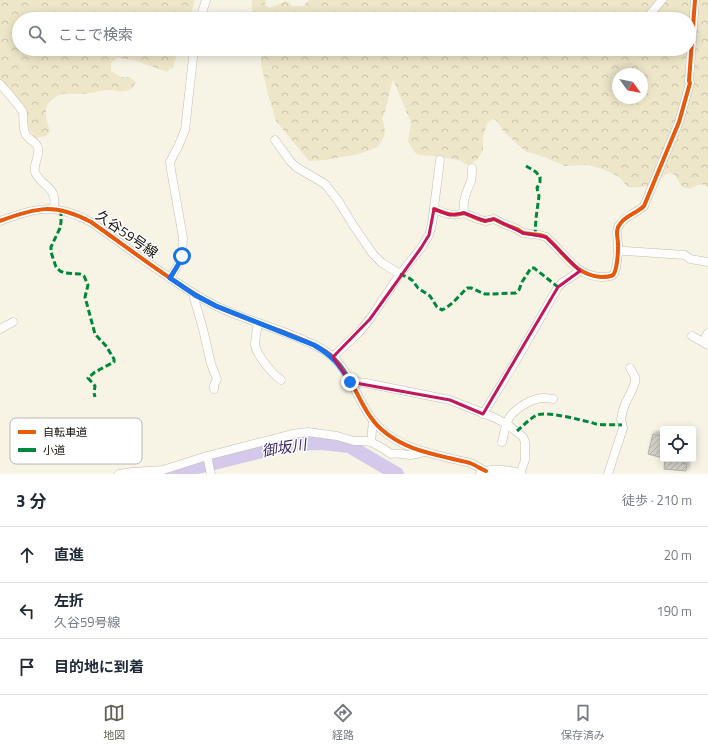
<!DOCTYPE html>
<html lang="ja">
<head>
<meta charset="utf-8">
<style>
	body { margin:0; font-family:"Titillium Web","Noto Sans JP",sans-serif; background:#f2f2f3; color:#1f2937 }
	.controls { position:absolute; right:12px; bottom:12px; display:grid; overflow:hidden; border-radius:4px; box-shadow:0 2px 10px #0003 }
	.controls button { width:36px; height:36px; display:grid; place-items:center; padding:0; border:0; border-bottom:1px solid #e0e1e3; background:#fff; color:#1f2937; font:20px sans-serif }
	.compass { position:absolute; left:612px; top:68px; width:36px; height:36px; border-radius:50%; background:#fff; box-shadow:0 2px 10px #0003; rotate:123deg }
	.stop { position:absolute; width:12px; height:12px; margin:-9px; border:3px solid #1a73e8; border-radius:50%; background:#fff }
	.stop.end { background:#1a73e8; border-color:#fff; box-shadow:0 1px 4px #0008 }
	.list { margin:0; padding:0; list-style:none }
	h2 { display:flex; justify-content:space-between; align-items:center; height:52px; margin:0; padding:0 16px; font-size:17px }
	h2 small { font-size:13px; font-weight:400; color:#747a83 }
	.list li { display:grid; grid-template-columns:26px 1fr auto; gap:12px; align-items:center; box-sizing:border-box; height:56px; padding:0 16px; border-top:1px solid #e0e1e3 }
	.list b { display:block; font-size:15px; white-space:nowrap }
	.list p { margin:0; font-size:13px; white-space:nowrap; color:#747a83 }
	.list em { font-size:13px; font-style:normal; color:#747a83 }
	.icon { flex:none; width:22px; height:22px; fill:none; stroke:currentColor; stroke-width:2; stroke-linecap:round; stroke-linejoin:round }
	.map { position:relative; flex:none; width:708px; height:474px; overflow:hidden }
	.search { position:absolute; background:#fff; box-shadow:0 2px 10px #0003; left:12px; right:12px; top:12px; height:44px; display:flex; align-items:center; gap:10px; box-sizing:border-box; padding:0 14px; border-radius:22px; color:#747a83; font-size:15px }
	.sheet { height:220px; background:#fff }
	nav { display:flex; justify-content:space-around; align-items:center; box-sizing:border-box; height:56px; border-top:1px solid #e0e1e3; background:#fff; font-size:11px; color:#747a83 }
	nav a { display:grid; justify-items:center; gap:2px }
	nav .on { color:#625f55 }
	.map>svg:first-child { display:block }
</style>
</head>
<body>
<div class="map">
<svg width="708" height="474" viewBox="0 0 708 474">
	<defs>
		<pattern id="forest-crowns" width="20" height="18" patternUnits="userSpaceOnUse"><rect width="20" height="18" fill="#ede6c9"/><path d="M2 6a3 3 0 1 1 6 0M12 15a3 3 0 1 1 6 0" fill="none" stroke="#cac4ab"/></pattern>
		<pattern id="building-hatch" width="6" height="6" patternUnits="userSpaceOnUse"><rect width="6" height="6" fill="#d4d2c7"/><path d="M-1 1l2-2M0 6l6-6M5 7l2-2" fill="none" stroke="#b5b3a9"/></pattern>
		<filter id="shadow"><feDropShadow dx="2.5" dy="-2.5" stdDeviation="2" flood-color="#0004"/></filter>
	</defs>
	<rect width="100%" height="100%" fill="#f7f4e6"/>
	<!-- forest -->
	<g fill="url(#forest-crowns)" fill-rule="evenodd">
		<path d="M0 0H195L189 19H19V49H179L173 67 167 72 134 60 117 58 111 63V71L121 77H129L136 82C128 97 120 89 107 90 97 91 88 94 79 94 74 94 68 93 63 94 56 95 47 102 46 110 45 116 48 125 50 131L46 136 35 138 29 129 25 111 0 81Z"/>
		<path d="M251 0H266L265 4 269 8 277 5 286 1 292 6H303L309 0H708V187L701 184 689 189 682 187 675 175 669 173C665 175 661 179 656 182 648 187 637 188 628 187L619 177 603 169 587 165 565 166 544 157 525 151 504 132 497 121 493 119 487 123 483 138V150L477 160 467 165 459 160 435 156 419 155 414 152 408 141 411 123 393 79 385 112 382 119C387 132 385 136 378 147L359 154 325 160 309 161 276 121 269 98 261 65V49H689V19H252V2ZM618 74H642V98H618Z"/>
	</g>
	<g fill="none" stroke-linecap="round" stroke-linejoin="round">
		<!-- river -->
		<path stroke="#d4c9ea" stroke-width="14" d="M166 474 173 473 290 444 322 443 349 446 397 474"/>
	</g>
	<!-- building -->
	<g fill="url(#building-hatch)" stroke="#b1afa5" filter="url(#shadow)">
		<path d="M653 434 663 437V458L648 454Z"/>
		<path d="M665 459 683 461V464H687L686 471 664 469Z"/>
	</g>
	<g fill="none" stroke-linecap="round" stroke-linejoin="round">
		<!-- minor casing -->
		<g stroke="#c1bfb4" stroke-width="9">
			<g id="minor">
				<path d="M200 19 206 0"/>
				<path d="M646 19 662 0"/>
				<path d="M0 84C4 89 22 108 23 113 24 120 22 128 26 135 29 140 37 142 38 148 40 156 33 164 35 172 39 183 52 186 54 197 55 201 54 205 54 209"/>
				<path d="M275 140 290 161 296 167 325 184 339 202 353 225 373 254 382 263 400 274"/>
				<path d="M434 209C445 213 452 217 464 213L478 219 485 221 494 219 504 224 517 229 523 233 540 235 546 237C565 253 574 275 601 277 605 277 610 277 613 275 617 271 618 253 618 248 619 240 614 231 620 224 625 216 637 213 644 206L679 122 690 83 689 81 695 0"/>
				<path d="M464 213C462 201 467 191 471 181 472 177 472 172 472 168"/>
				<path d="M0 221C37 207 55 203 91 222 117 240 143 260 170 278 185 288 200 298 216 306 237 316 259 323 281 331 296 337 311 342 325 351 353 369 357 407 381 429 401 447 424 452 449 458 456 460 463 461 470 463 475 465 481 469 486 471"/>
				<path d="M618 254 621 251H625L685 255 690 259 708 262"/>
				<path d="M170 278 178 265 182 256 183 238 171 170 170 162 174 154 178 147 185 130 194 49"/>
				<path d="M195 295 194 298 203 329 211 364 217 379 214 385V389"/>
				<path d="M258 323C257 330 255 338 255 345 257 356 272 373 281 380"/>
				<path d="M0 329 13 322"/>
				<path d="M692 336 708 345"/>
				<path d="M703 342 708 333"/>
				<path d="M333 357 360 331 370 319 400 274 421 248 429 235 432 224 440 160"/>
				<path d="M350 382H357L366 383 450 400 493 417 507 424 523 437 525 442V460L520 474"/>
				<path d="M483 414 517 359 558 287 562 283 580 271"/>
				<path d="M371 442 373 420"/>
				<path d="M502 442C504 435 505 425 509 418 514 410 528 401 537 399 542 397 548 398 553 399"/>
				<path d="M207 456 211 474"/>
				<path d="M119 474 132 472 163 470 207 456 292 434 308 432 337 436 354 441H366L371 442 384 449 391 454C398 452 403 455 411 455 415 455 419 453 424 452"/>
				<path d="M608 474 623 428 621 419 623 410 625 404 633 388 635 382V377L630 368"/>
			</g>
		</g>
		<!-- major casing -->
		<g stroke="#c1bfb4" stroke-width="11">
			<path id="major" d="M481 474C493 468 507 471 520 474"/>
		</g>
		<!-- minor -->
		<use href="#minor" stroke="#fefdfb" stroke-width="8"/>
		<!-- major -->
		<use href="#major" stroke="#fefdfb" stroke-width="10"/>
		<!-- quiet -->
		<g stroke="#00873e" stroke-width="3" stroke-dasharray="6 3" stroke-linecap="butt">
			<path d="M526 166 536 172 540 177V182L537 188 539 196 536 218 535 234"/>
			<path d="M61 210V222L60 228 51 247V252L56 267 60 271 65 273 80 274 84 276 88 285 85 297 95 334 106 346 114 359V362L95 372 88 378 95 386 94 393 95 397"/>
			<path d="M400 274 409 278 413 281 418 288 430 296 437 307 442 310C452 305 459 296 467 288H471L485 294H491L516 293 519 290 522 282 531 268H534L558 287"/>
			<path d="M517 431C523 426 529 419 537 415 547 411 581 420 593 423 599 426 614 424 622 425"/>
		</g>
		<!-- cycleway casing -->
		<g stroke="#fff" stroke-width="6">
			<g id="cycleway">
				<path d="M434 209C445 213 452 217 464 213L478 219 485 221 494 219 504 224 517 229 523 233 540 235 546 237C565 253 574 275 601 277 605 277 610 277 613 275 617 271 618 253 618 248 619 240 614 231 620 224 625 216 637 213 644 206L679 122 690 83 689 81 695 0"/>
				<path d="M0 221C37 207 55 203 91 222 117 240 143 260 170 278 185 288 200 298 216 306 237 316 259 323 281 331 296 337 311 342 325 351 353 369 357 407 381 429 401 447 424 452 449 458 456 460 463 461 470 463 475 465 481 469 486 471"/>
			</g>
		</g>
		<!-- cycleway -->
		<use href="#cycleway" stroke="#e8590c" stroke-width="4"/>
	</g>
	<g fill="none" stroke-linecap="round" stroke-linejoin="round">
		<!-- route -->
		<path stroke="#1a73e8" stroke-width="5" d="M182 256 178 265 170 278 195 295 216 306 314 345C333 356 339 364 350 382"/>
	</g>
	<!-- marked area -->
	<path fill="none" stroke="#c2185b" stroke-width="3" stroke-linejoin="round" d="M434 209 450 215 464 213 485 221 494 219 523 233 546 237 580 271 558 287 483 414 450 400 350 382 333 357 370 319 421 248 429 235Z"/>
	<g text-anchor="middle" stroke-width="3" stroke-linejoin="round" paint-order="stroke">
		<!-- street labels -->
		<g font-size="14" fill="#110f07" stroke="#fff">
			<text transform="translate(127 234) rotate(35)" y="5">久谷59号線</text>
		</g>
		<!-- water labels -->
		<g font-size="15" font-style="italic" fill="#3d2765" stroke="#fff">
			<text transform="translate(284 448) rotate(-9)" y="5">御坂川</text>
		</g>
	</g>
	<!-- legend -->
	<rect x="10" y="418" width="132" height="46" rx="6" fill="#fff" stroke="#b8b7b5" stroke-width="1"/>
	<rect x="18" y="430" width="18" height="4" fill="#e8590c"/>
	<rect x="18" y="448" width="18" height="4" fill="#00873e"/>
	<g font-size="11" fill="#110f07">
		<text x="43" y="436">自転車道</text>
		<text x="43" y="454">小道</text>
	</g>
</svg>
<div class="controls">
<button><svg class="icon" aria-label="locate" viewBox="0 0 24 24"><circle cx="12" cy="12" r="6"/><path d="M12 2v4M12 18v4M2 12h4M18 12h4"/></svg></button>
</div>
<svg class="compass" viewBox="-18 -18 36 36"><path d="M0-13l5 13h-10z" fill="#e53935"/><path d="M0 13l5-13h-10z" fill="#747a83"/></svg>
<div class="stop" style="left:182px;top:256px"></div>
<div class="stop end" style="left:350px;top:382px"></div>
<div class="search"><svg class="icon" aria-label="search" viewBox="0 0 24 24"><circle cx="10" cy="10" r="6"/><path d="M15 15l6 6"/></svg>ここで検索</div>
</div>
<section class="sheet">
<h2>3 分<small>徒歩 · 210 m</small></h2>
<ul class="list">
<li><svg class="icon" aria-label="ahead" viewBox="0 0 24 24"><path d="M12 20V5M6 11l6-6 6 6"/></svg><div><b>直進</b></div><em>20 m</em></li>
<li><svg class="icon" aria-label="left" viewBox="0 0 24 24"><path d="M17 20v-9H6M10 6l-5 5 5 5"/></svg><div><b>左折</b><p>久谷59号線</p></div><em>190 m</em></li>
<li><svg class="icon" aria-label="arrive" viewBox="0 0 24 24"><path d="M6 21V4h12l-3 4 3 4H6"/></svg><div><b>目的地に到着</b></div></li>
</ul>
</section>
<nav>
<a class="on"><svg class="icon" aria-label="map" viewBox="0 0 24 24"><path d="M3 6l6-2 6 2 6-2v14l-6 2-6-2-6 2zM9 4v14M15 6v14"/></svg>地図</a>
<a><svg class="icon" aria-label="directions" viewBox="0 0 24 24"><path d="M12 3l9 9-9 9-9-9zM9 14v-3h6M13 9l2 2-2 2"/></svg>経路</a>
<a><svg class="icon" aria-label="saved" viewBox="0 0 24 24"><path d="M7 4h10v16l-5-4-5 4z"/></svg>保存済み</a>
</nav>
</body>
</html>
